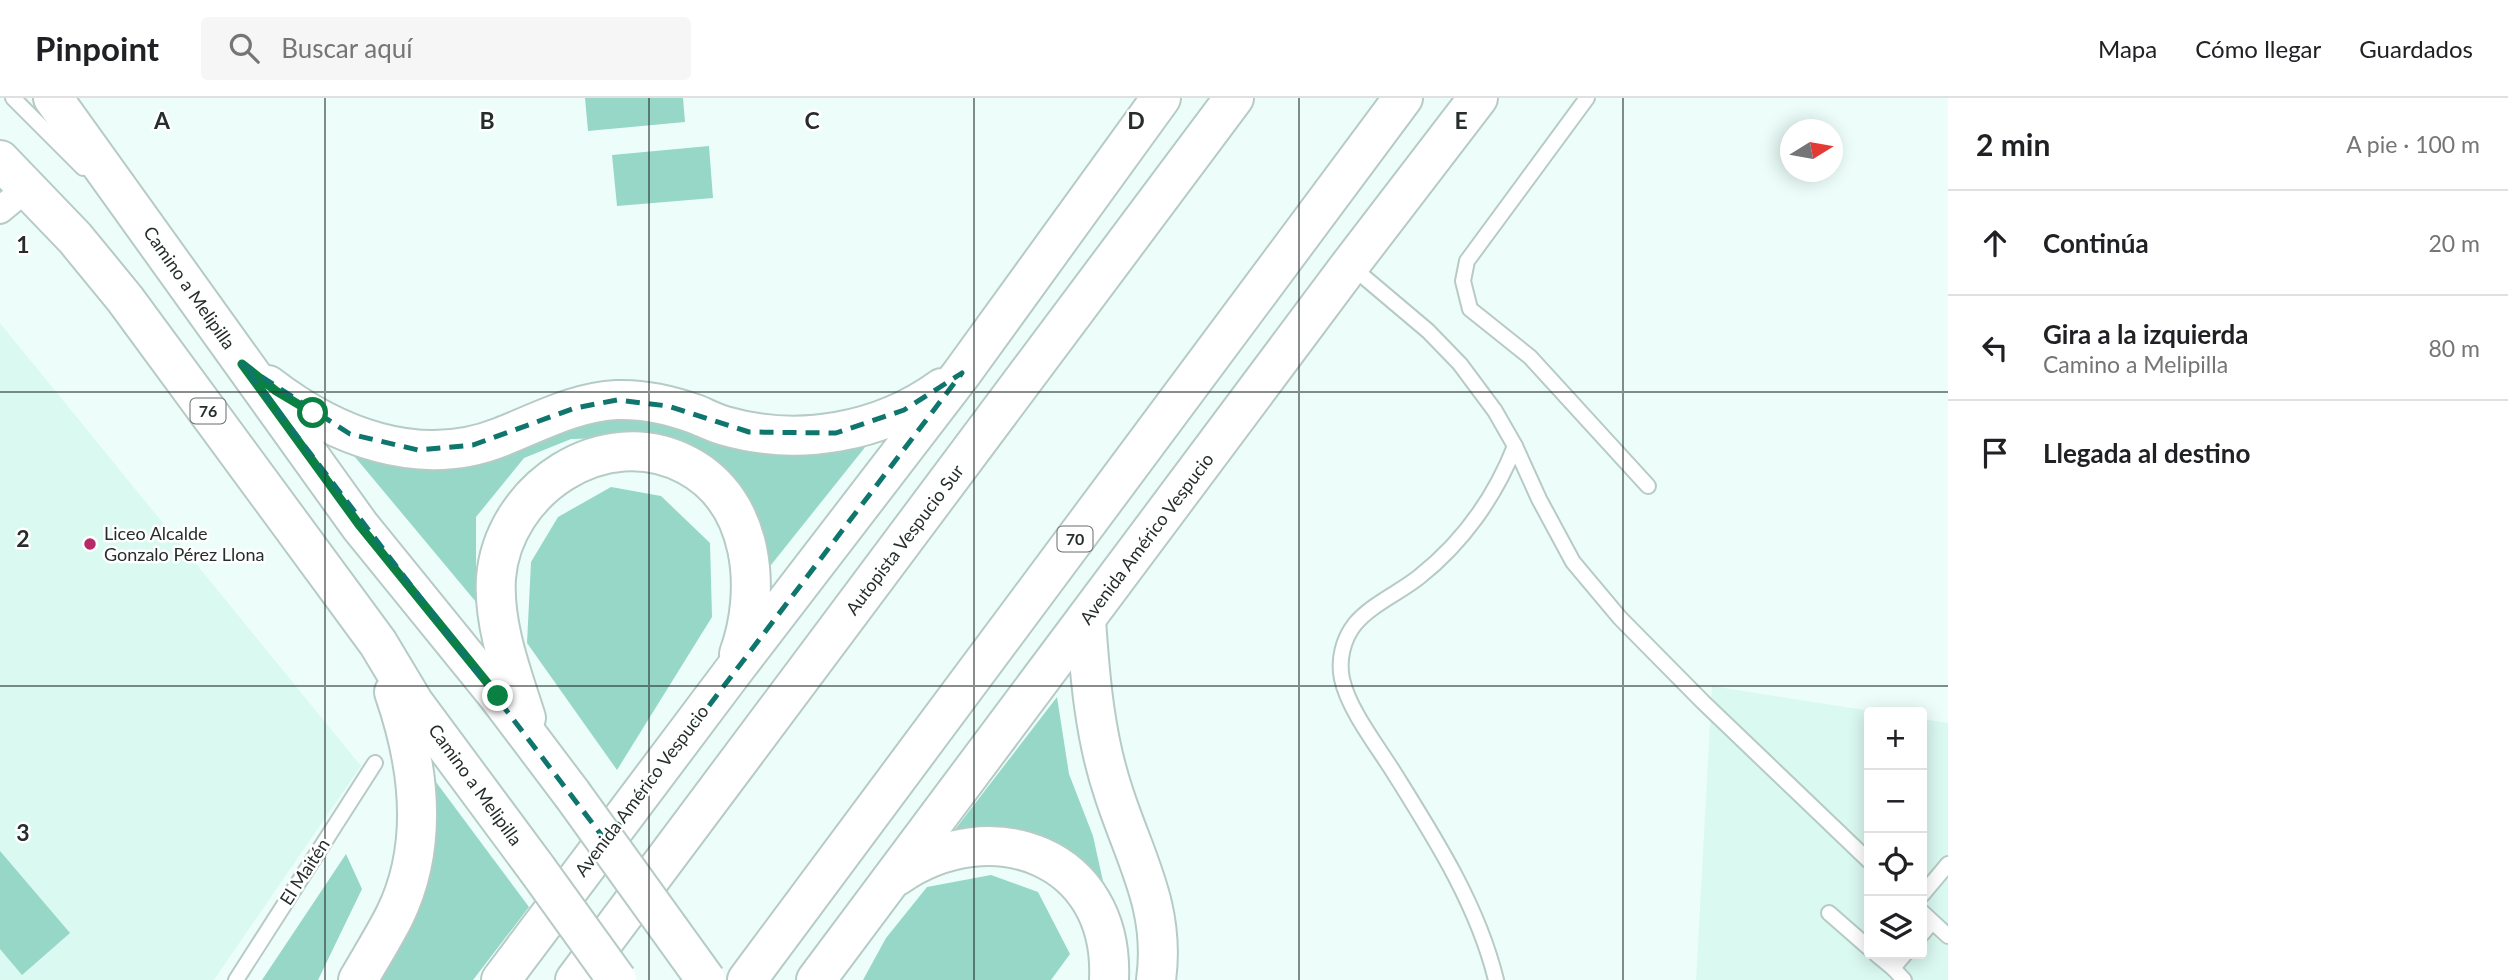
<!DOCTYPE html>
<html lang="es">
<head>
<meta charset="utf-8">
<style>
	body { margin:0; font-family:Lato,sans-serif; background:#f6f6f6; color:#202124 }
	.controls { position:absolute; right:21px; bottom:21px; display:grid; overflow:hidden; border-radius:7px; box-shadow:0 4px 18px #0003 }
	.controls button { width:63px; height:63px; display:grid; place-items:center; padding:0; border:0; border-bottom:2px solid #e0e0e0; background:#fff; color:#202124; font:35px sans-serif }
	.compass { position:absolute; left:1780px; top:21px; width:63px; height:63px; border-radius:50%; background:#fff; box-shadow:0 4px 18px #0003; rotate:79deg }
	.stop { position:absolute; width:21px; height:21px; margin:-16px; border:5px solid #0b8043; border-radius:50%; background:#fff }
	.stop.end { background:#0b8043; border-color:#fff; box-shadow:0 2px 7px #0008 }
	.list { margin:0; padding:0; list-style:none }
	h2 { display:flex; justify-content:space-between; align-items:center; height:91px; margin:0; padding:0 28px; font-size:30px }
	h2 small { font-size:23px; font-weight:400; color:#757577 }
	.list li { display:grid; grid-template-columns:46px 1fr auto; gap:21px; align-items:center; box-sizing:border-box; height:105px; padding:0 28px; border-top:2px solid #e0e0e0 }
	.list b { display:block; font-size:26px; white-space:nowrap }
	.list p { margin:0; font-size:23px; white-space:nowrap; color:#757577 }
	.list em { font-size:23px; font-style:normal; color:#757577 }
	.icon { flex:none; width:38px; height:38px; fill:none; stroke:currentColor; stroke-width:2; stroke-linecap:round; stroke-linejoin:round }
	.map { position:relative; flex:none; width:1948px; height:882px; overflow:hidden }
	header { display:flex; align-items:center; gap:42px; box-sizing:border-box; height:98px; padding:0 35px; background:#fff; border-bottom:2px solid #e0e0e0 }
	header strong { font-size:33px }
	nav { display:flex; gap:38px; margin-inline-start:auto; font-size:24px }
	.search { width:490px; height:63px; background:#f6f6f6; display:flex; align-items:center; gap:18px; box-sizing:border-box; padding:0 24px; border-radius:7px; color:#757577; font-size:26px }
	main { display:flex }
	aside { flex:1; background:#fff }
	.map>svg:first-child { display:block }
</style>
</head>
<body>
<header>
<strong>Pinpoint</strong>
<div class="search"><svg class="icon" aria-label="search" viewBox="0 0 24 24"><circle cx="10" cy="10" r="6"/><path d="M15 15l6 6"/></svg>Buscar aquí</div>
<nav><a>Mapa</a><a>Cómo llegar</a><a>Guardados</a></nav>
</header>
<main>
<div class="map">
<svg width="1948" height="882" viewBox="0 0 1948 882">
	<rect width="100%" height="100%" fill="#edfefa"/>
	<!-- built -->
	<g fill="#daf9f1">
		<path d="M0 225 361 668 214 882H0Z"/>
		<path d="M1712 588 1877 614H1869V856H1922V621L1948 625V882H1696Z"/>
	</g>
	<!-- green -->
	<g fill="#96d7c8">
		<path d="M585 0H683L685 24 588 33Z"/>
		<path d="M709 48 713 100 617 108 612 57Z"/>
		<path d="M604 318 874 338 767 472 654 339 571 341 524 360 476 419V504L350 353Z"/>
		<path d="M611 389 661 398 710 445 712 519 617 672 527 545 531 464 558 419Z"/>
		<path d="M1057 599 1069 676 1093 738 1112 824 1065 753 1018 731 950 738Z"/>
		<path d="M433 680 529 809 473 882H377Z"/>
		<path d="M0 753 70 835 22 877 0 851Z"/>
		<path d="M346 756 362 791 318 882H262Z"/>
		<path d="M991 777 1038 794 1070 856 1051 882H863L886 840 927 789Z"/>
	</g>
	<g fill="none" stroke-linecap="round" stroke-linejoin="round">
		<!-- service casing -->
		<g stroke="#b6cbc6" stroke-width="18">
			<g id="service">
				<path d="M13 0 83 70"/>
				<path d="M1587 0 1467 163 1463 183 1470 211 1530 259 1648 388"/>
				<path d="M1351 168 1428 233 1460 266 1495 313 1515 348 1539 401 1573 464 1620 520 1703 604 1869 763"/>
				<path d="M1922 797 1948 766"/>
				<path d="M1922 814 1948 838"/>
				<path d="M1829 815 1869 850"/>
				<path d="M1922 836 1932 824"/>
				<path d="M1876 856 1893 870 1905 856"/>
				<path d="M1893 870 1904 882"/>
				<path d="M236 882 375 665"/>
				<path d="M1496 882C1478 808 1436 742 1396 678 1379 650 1349 613 1342 581 1338 562 1343 541 1355 526 1372 506 1399 495 1419 479 1462 445 1495 399 1515 348"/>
			</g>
		</g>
		<!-- minor casing -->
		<g stroke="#b6cbc6" stroke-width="30">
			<path id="minor" d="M0 112 28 89"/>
		</g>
		<!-- primary casing -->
		<g stroke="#b6cbc6" stroke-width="42">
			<g id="primary">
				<path d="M53 0 360 428 498 598 572 696"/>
				<path d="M0 62 75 140 125 201 378 545 414 605 537 771"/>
				<path d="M268 287C334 338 419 372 501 339 539 324 575 304 617 302 643 301 670 307 695 316 705 320 714 325 725 328 798 349 880 335 942 290"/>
				<path d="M1086 522C1090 581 1095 640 1114 696 1135 761 1166 810 1156 882"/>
				<path d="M526 620C512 576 493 527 496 480 503 391 604 323 687 367 755 403 762 492 739 556"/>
				<path d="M897 778C991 713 1115 757 1109 882"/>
				<path d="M358 882C370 861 384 839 395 817 430 745 419 666 394 594"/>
				<path d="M501 882 734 572 962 275 1161 0"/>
				<path d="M816 882 1350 167 1478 0"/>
			</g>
		</g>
		<!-- motorway casing -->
		<g stroke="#b6cbc6" stroke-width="42">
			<g id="motorway">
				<path d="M575 882 1234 0"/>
				<path d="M747 882 1403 0"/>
			</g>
		</g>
		<!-- service -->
		<use href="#service" stroke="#fff" stroke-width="14"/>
		<!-- minor -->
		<use href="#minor" stroke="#fff" stroke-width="26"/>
		<!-- primary -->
		<use href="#primary" stroke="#fff" stroke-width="38"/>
		<!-- motorway -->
		<use href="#motorway" stroke="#fff" stroke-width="38"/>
		<!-- primary-bridge casing -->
		<g stroke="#b6cbc6" stroke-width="42" stroke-linecap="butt">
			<g id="primary-bridge">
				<path d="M572 696 706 882"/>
				<path d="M537 771 617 882"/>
			</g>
		</g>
		<!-- primary-bridge -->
		<use href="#primary-bridge" stroke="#fff" stroke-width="38"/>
	</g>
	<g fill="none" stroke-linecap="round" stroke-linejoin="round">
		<!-- route -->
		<path stroke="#0b8043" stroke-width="9" d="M313 315 276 293 242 266 360 428 498 598"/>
	</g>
	<!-- marked area -->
	<path fill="none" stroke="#0f766e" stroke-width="5" stroke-dasharray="14 9" stroke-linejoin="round" d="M242 266 350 336 418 352 473 347 575 310 617 302 668 308 749 334 836 335 904 312 962 275 606 743Z"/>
	<!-- grid -->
	<path fill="none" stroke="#262e2c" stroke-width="2" stroke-opacity="0.55" d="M325 0V882M649 0V882M974 0V882M1299 0V882M1623 0V882M0 294H1948M0 588H1948"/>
	<!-- markers -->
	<circle fill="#b52a67" stroke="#fff" stroke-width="2.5" cx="90" cy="446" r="7"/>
	<g text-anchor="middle" stroke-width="5" stroke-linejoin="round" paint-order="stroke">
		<!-- shield labels -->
		<g fill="#fff" stroke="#676d6b" stroke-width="2">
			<rect x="190.5" y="300.5" width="35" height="25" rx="5"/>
			<rect x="1057.5" y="428.5" width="35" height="25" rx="5"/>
		</g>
		<g font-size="16" font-weight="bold" fill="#262e2c">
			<text x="208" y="319">76</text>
			<text x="1075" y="447">70</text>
		</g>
		<!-- street labels -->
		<g font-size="18" fill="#262e2c" stroke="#fff">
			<text transform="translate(189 190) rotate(55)" y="6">Camino a Melipilla</text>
			<text transform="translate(1147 441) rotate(-53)" y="6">Avenida Américo Vespucio</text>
			<text transform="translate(905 442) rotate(-53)" y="6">Autopista Vespucio Sur</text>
			<text transform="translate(475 687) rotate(54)" y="6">Camino a Melipilla</text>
			<text transform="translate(642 693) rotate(-53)" y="6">Avenida Américo Vespucio</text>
			<text transform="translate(305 774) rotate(-57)" y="6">El Maitén</text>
		</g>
		<!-- poi labels -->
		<g font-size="18" fill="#262e2c" stroke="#fff" text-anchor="start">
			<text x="104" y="442">Liceo Alcalde<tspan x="104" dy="21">Gonzalo Pérez Llona</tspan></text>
		</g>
	</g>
	<g font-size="23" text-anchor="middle" font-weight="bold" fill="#262e2c" stroke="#fff" stroke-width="5" stroke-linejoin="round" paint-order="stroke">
		<text x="162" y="31">A</text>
		<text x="487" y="31">B</text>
		<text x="812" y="31">C</text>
		<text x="1136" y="31">D</text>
		<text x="1461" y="31">E</text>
		<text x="23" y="155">1</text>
		<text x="23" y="449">2</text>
		<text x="23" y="743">3</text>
	</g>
</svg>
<div class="controls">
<button>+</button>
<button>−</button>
<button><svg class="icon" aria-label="locate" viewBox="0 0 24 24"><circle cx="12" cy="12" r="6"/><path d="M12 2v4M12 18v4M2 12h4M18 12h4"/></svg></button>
<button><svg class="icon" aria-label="layers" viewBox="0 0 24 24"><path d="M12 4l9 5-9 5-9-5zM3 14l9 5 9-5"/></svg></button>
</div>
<svg class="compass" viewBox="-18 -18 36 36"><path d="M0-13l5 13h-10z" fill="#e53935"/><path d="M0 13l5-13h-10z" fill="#757577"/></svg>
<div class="stop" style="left:313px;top:315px"></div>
<div class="stop end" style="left:498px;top:598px"></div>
</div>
<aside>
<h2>2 min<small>A pie · 100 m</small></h2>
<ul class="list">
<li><svg class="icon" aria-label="ahead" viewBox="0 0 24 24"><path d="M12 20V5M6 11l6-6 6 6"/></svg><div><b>Continúa</b></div><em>20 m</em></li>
<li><svg class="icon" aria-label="left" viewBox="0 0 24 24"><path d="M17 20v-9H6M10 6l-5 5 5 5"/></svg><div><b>Gira a la izquierda</b><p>Camino a Melipilla</p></div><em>80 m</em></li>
<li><svg class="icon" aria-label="arrive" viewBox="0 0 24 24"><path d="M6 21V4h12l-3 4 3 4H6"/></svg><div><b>Llegada al destino</b></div></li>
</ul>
</aside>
</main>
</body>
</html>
